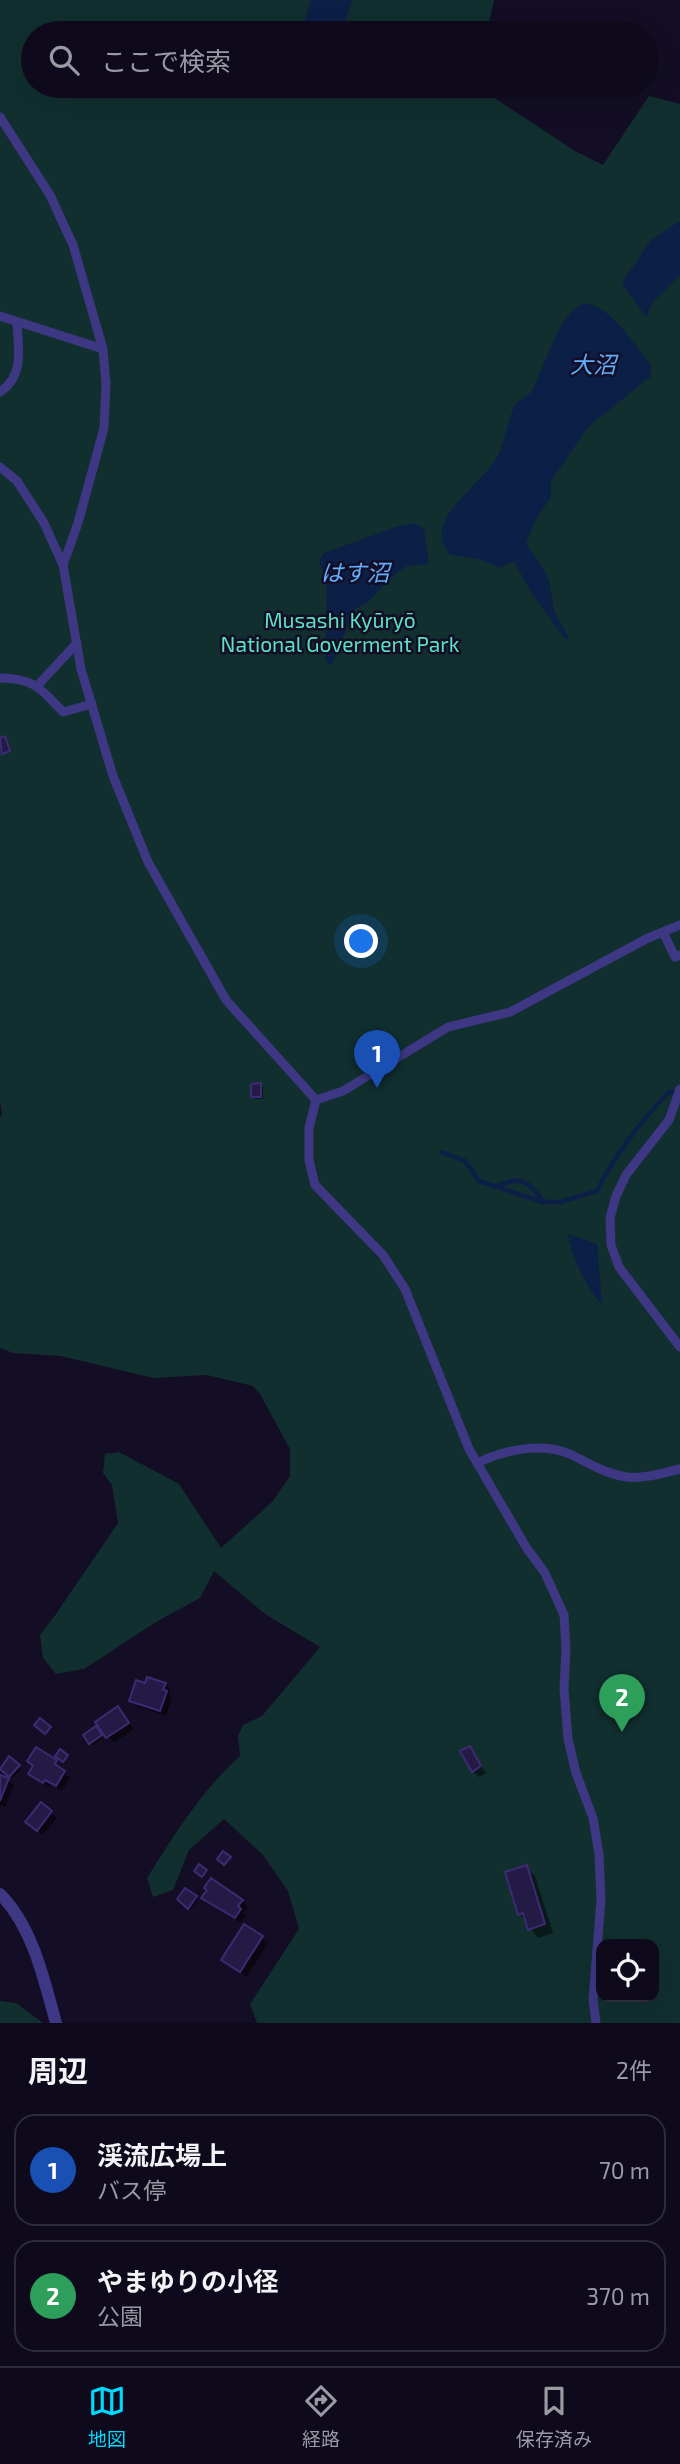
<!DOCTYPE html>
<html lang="ja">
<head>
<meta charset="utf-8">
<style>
	body { margin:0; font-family:"Exo 2","Noto Sans JP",sans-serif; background:#171325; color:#f1f3f6 }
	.controls { position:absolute; right:21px; bottom:21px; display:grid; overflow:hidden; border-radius:14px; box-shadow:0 7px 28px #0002 }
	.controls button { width:63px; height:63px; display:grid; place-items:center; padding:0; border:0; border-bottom:2px solid #2e2b3b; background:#0e0a1c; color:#f1f3f6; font:35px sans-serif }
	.you { position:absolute; left:362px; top:942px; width:24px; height:24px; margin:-18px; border:5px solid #fff; border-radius:50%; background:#1a73e8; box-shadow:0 0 0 10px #1a73e833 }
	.badge { display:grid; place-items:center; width:46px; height:46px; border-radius:50%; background:#00dafd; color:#fff; font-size:23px; font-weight:700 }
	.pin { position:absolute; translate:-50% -58px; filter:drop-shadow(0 2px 4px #0008) }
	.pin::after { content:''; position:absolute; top:37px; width:24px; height:21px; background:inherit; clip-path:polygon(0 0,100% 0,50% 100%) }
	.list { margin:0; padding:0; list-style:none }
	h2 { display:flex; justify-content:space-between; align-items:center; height:91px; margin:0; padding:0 28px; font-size:30px }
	h2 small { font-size:23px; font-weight:400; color:#9b9aa3 }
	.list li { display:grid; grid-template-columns:46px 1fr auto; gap:21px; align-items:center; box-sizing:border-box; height:112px; margin:0 14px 14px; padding:0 14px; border:2px solid #2e2b3b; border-radius:21px }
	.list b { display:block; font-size:26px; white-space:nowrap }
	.list p { margin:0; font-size:23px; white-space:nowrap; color:#9b9aa3 }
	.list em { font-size:23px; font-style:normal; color:#9b9aa3 }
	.icon { flex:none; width:38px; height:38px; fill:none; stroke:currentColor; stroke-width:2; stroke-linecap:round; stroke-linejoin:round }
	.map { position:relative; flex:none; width:680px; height:2023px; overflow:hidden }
	.search { position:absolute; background:#0e0a1c; box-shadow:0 7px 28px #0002; left:21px; right:21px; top:21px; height:77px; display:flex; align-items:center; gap:18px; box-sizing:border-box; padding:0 24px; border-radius:38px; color:#9b9aa3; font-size:26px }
	.sheet { height:343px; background:#0e0a1c }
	nav { display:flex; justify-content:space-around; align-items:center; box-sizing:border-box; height:98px; border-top:2px solid #2e2b3b; background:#0e0a1c; font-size:19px; color:#9b9aa3 }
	nav a { display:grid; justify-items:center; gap:4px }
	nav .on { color:#00dafd }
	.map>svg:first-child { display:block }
</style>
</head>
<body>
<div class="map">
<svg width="680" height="2023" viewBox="0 0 680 2023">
	<rect width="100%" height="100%" fill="#130e25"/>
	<!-- green -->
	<g fill="#112f2f" fill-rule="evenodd">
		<path d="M0 0H494L487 33H33V86H476L575 151 603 165 649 96 680 104V2023H257L250 2004 299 1929 288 1891 263 1855 224 1819 189 1850 173 1890 153 1897 147 1878C174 1835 202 1790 240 1756L238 1736 243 1725 262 1716 320 1647 265 1614 214 1571 200 1598 156 1622 84 1669 56 1674 43 1658 40 1635 56 1614 118 1523 112 1485 103 1473 105 1454 119 1452 179 1484 221 1548 272 1502 290 1476V1449L260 1394 253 1386 207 1375 153 1378 61 1356 13 1353 0 1348V1117L2 1114 0 1101ZM601 1944H654V1997H601Z"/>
		<path d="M0 2001 16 2003 43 2023H0Z"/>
	</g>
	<!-- water -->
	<g fill="#0b1f47">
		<path d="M311 0H352L341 33H301Z"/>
		<path d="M680 221V275L653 302 646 317 622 283 651 240Z"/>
		<path d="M584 303C613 307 634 345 652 367L650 377 588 427 551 481V497L535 520 526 544 542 566 549 581 554 611 569 639H565L532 594 514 561 500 568 479 559 450 555C444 546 439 537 443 526 451 501 482 482 496 459 505 445 508 414 517 403 522 397 529 397 533 389 545 366 559 313 584 303Z"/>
		<path d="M414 523 424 529 429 564 407 566 388 580 369 601 355 609 331 666 325 659 327 583 319 561 324 553 396 527Z"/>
		<path d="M569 1234 597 1244 602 1304C588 1292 571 1254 568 1235Z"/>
	</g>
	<!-- shadow -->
	<g fill="#0007">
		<path d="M260 1085 263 1087V1099H255L253 1096Z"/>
		<path d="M165 1684 170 1690 169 1695 172 1698 166 1716 137 1706 131 1700Z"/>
		<path d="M118 1709 134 1729 114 1743 98 1722Z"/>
		<path d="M98 1731 103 1738 93 1745 90 1743Z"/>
		<path d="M469 1748 486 1773 479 1777 473 1771Z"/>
		<path d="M9 1758 21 1769 13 1778 1 1768Z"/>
		<path d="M56 1762 62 1767 60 1770 70 1778 62 1791 51 1784 49 1787 31 1774 35 1767Z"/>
		<path d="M0 1776 14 1785 5 1807 0 1805Z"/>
		<path d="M41 1805 57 1818 43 1835 33 1827Z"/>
		<path d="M526 1867 535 1876 553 1933 538 1938 520 1914Z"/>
		<path d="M195 1897 198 1899 191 1910 186 1907Z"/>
		<path d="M204 1898 242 1901 248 1907 243 1913 246 1916 241 1923Z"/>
		<path d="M244 1926 268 1943 247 1977 223 1959Z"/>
	</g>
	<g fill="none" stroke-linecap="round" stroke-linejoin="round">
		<!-- stream -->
		<g stroke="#0b1f47" stroke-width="4.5">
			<path d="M442 1152 465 1161 479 1181 543 1202H560L597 1191C615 1155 640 1122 669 1092H674"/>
			<path d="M496 1186C523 1176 526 1179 543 1201"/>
		</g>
	</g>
	<!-- building -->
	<g fill="#241a46" stroke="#3c2b72" stroke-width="2">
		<path d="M5 736 10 751 2 754 0 738Z"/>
		<path d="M261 1083V1097H251V1084Z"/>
		<path d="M147 1677 166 1683 163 1689 167 1691 160 1711 129 1701 136 1680 145 1683Z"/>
		<path d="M118 1706 129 1723 106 1738 95 1722Z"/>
		<path d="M40 1718 51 1727 45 1734 34 1725Z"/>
		<path d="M96 1726 102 1735 89 1744 83 1735Z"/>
		<path d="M470 1746 481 1766 472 1772 460 1751Z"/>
		<path d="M36 1747 57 1760 55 1764 65 1771 56 1786 45 1780 43 1783 28 1774 33 1766 27 1761Z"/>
		<path d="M60 1749 68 1755 63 1762 55 1756Z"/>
		<path d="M9 1756 20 1765 9 1777 0 1769Z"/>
		<path d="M0 1775 9 1778 0 1801Z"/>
		<path d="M41 1802 52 1811 37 1831 25 1822Z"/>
		<path d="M223 1851 231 1857 224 1865 217 1859Z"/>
		<path d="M199 1864 207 1870 202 1877 194 1871Z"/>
		<path d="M527 1865 545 1924 528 1930 523 1913 518 1915 505 1872Z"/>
		<path d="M211 1878 243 1900 238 1906 241 1909 235 1918 201 1898 207 1890 204 1888Z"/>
		<path d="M185 1888 197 1896 188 1909 177 1899Z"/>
		<path d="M244 1924 263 1936 240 1972 221 1960Z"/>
	</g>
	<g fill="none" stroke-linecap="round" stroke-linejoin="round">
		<!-- pedestrian -->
		<g stroke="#3e3884" stroke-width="9">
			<path d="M0 117 50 195 73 245 103 349 106 384 104 428 78 523 63 565"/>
			<path d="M0 316 103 349"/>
			<path d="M0 392C25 375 18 349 17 322"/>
			<path d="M0 467 17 481 44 523 63 565 81 669 113 776 148 862 226 1000 316 1100"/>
			<path d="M0 678C34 678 41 689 63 712L92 704"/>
			<path d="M38 685 77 643"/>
			<path d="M663 932 675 957 680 955"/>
			<path d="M680 1089 669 1120 626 1175 616 1196 610 1218 611 1245 619 1267 680 1347"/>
			<path d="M316 1100 309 1128V1160L315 1185 383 1255 405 1289 469 1449 526 1547 545 1573 564 1615 566 1649 564 1689 568 1739 576 1773 593 1818 599 1854 601 1900 593 1999 596 2023"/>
			<path d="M316 1100 343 1091 448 1027 510 1012 648 938 680 925"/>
			<path d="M477 1463C505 1450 543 1441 572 1455 590 1464 606 1474 627 1477 644 1479 663 1473 680 1469"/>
		</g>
		<!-- minor -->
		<path stroke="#3e3884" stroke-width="12" d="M0 1894C33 1927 44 1980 56 2023"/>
	</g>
	<g text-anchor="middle" stroke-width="5" stroke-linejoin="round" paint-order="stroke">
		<!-- park labels -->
		<g font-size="21" fill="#5be2c5" stroke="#130e25">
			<text x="340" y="628">Musashi Kyūryō<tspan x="340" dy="24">National Goverment Park</tspan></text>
		</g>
		<!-- water labels -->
		<g font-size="23" font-style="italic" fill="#60afff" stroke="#130e25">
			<text x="593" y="373">大沼</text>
			<text x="355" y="581">はす沼</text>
		</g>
	</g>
</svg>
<div class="controls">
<button><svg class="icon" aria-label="locate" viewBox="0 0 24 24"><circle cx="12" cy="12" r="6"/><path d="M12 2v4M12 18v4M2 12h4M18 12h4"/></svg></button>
</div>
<div class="you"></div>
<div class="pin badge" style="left:377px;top:1088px;background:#1a4fb4">1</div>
<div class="pin badge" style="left:622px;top:1732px;background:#2e9e5b">2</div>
<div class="search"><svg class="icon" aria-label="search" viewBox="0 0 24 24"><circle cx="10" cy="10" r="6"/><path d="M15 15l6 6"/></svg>ここで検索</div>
</div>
<section class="sheet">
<h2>周辺<small>2件</small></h2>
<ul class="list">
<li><span class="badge" style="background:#1a4fb4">1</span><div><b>渓流広場上</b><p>バス停</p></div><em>70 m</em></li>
<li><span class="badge" style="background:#2e9e5b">2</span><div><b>やまゆりの小径</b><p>公園</p></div><em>370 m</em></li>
</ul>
</section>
<nav>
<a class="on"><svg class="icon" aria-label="map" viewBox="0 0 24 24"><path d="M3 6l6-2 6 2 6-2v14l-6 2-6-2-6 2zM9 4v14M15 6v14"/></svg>地図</a>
<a><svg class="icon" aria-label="directions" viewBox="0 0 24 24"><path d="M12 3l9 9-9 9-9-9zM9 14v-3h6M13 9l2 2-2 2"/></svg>経路</a>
<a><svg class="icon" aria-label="saved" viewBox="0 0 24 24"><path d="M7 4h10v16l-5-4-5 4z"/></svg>保存済み</a>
</nav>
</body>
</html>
